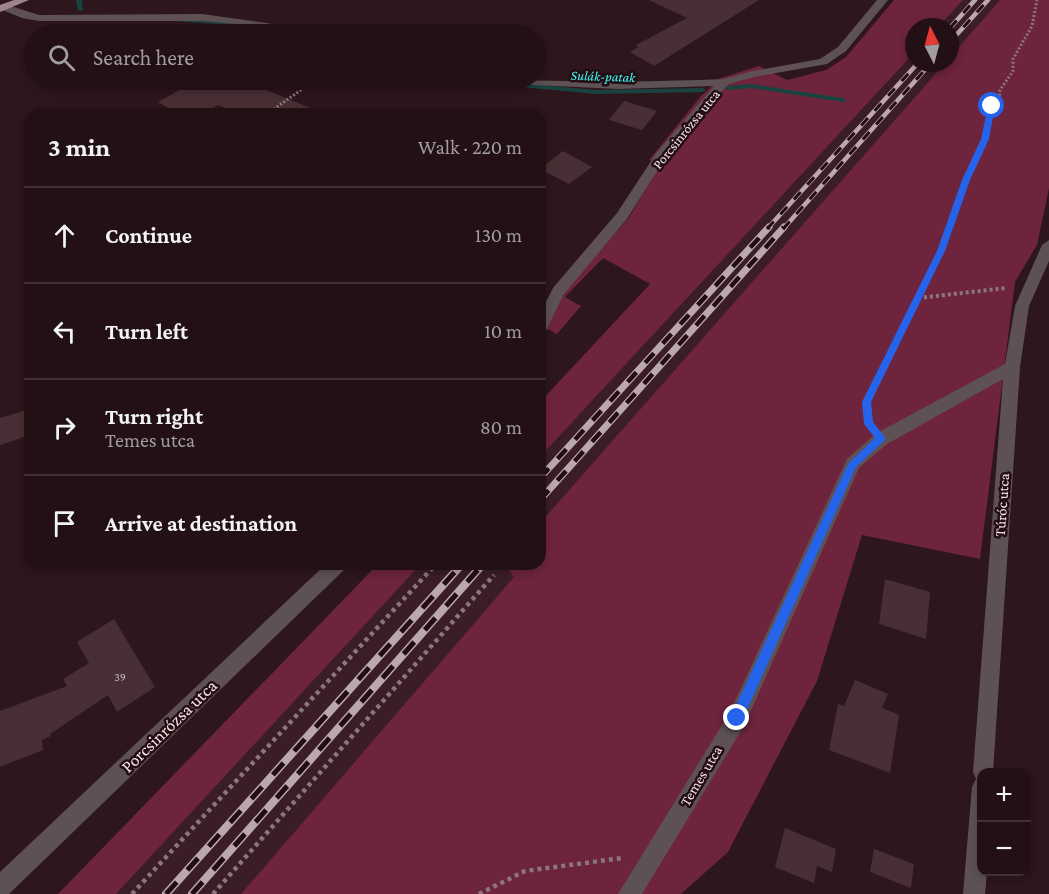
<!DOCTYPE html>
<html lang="en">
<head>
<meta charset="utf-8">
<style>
	body { margin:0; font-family:"Crimson Pro",serif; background:#2e1e22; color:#f1f3f6 }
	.controls { position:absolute; right:18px; bottom:18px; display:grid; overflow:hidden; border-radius:12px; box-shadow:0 3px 9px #0003 }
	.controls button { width:54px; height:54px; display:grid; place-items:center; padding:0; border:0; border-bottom:2px solid #3f3034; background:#221015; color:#f1f3f6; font:30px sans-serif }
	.compass { position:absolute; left:905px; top:18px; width:54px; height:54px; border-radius:50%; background:#221015; box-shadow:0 3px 9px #0003; rotate:354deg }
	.stop { position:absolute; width:18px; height:18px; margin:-14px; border:4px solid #2563eb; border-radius:50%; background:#fff }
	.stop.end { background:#2563eb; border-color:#fff; box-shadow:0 2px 6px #0008 }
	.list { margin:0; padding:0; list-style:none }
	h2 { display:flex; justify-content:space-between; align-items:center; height:78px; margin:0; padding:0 24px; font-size:26px }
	h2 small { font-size:20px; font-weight:400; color:#a29da0 }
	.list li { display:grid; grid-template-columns:39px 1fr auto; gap:18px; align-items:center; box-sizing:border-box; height:96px; padding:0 24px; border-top:2px solid #3f3034 }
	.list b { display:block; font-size:22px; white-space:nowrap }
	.list p { margin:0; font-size:20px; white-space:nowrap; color:#a29da0 }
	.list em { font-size:20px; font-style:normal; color:#a29da0 }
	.icon { flex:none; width:33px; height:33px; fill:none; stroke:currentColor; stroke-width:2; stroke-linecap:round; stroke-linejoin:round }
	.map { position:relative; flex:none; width:1049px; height:894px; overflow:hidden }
	.search { position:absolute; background:#221015; box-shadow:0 3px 9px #0003; left:24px; top:24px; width:522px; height:66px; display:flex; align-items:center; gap:15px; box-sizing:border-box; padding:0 21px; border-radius:33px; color:#a29da0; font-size:22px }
	.panel { position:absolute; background:#221015; box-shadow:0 3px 9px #0003; left:24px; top:108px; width:522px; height:462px; border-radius:18px }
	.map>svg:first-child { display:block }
</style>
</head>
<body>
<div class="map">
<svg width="1049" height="894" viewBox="0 0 1049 894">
	<rect width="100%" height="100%" fill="#2d161c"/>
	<!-- built -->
	<g fill="#3b1d26">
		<path d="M963 0H1000L950 57V27H938Z"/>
		<path d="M914 53V63H945L540 523V457Z"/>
		<path d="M421 564H504L515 577 241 894H116Z"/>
	</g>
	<!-- green -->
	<g fill="#6d243c">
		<path d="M894 0H963L938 27H914V53L540 457V402L650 284 603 258 565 297 581 306 557 334 547 329 568 286 628 219 661 164 649 160 701 96 721 78 759 66 787 80 826 70 846 57Z"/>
		<path d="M1000 0H1049V188L1037 245 1015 282 980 559 862 535 817 681 728 852 681 894H241L514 577 504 564H540V523L945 63H950V57Z"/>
		<path d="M378 564H421L116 894H58Z"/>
	</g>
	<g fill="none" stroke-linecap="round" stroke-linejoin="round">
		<!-- stream -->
		<g fill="#1a4240" fill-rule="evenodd">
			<path d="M76 0H82L83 11 78 10Z"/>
			<path d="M177 18 216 20 281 32 284 34H274L216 24 175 21V19Z"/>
			<path d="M464 80H482L596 90 703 88 706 90 703 92 596 94 467 82Z"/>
			<path d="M751 84 843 98 846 100 843 102 751 88 728 90 725 88 728 86Z"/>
		</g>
	</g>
	<!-- building -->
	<g fill="#482f35">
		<path d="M649 0H759L654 66 630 52 638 47 636 45 687 18Z"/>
		<path d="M197 80H242L325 114H239L218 105 203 114H179L158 102Z"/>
		<path d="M624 101 657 111 642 130 609 120Z"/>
		<path d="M563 151 592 167 569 184 540 169Z"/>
		<path d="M27 410 30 435 0 445V418Z"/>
		<path d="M885 579 930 592 926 639 879 624Z"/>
		<path d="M114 619 155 687 117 712 108 695 50 734 51 736 42 740 43 750 0 767V711L67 686 63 679 89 663 77 642Z"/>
		<path d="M855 680 888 694 882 708 899 715 890 773 829 750 838 704 844 706Z"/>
		<path d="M785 828 836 849 832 872 817 866 814 883 775 867Z"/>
		<path d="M874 849 914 864 911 888 870 872Z"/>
	</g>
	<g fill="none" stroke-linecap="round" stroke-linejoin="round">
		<!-- path-far2 -->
		<g stroke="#8a767b" stroke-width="3" stroke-dasharray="2 2" stroke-linecap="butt">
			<path d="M267 114 315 80"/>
			<path d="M949 229 966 180 985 139 992 106 999 99 1000 90 1013 71V59L1032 26 1037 0"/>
		</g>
		<!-- path-far1 -->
		<g stroke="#8a767b" stroke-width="4" stroke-dasharray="3 3" stroke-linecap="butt">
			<path d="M918 298 1006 288"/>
			<path d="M868 422 866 402 941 251 949 227"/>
		</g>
		<!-- path -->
		<g stroke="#8a767b" stroke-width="4.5" stroke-dasharray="4 4" stroke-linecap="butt">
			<path d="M132 894 436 564"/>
			<path d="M213 894 494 575"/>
			<path d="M479 894 525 871 622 858"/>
		</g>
		<!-- minor -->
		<g fill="#5e5154" fill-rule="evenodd">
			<path d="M877 0H888L846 51 827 64 754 77 729 84 710 103 666 157 627 219 564 294 545 333 540 334V314L553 288 617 213 657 152 714 86 618 89 512 84 507 80 618 82 698 80 724 79 753 71 820 59 838 47Z"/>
			<path d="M4 4 39 15 202 14 267 23 305 32 307 34H289L235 24 202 21H39L22 18 0 9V5Z"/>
			<path d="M1049 240V261L1029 306 1020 367 993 772H982V872H987L985 894H963L972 787 976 779 973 772 1003 379 887 444 859 468 744 726 642 894H618L730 712 847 459 875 434 1005 364 1015 306 1042 245Z"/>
			<path d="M326 564H347L344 570 9 894H0V872Z"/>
		</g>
		<!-- primary -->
		<path fill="#9e848a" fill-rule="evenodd" d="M14 0H29L0 12V5Z"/>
		<!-- rail-far2 casing -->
		<g stroke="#bba8ac" stroke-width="4.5">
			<g id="rail-far2">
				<path d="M950 28 975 0"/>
				<path d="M950 42 988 0"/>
				<path d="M767 229 918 63"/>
				<path d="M783 229 931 63"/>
			</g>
		</g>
		<!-- rail-far1 casing -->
		<g stroke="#bba8ac" stroke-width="7">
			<g id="rail-far1">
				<path d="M540 478 769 227"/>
				<path d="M540 500 784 227"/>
			</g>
		</g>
		<!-- rail casing -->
		<g stroke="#bba8ac" stroke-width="8">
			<g id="rail">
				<path d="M166 894 462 564"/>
				<path d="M192 894 483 564"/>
			</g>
		</g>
		<!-- rail-far2 -->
		<use href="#rail-far2" stroke="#230d13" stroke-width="3" stroke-dasharray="10" stroke-linecap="butt"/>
		<!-- rail-far1 -->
		<use href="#rail-far1" stroke="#230d13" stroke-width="4.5" stroke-dasharray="13" stroke-linecap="butt"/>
		<!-- rail -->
		<use href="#rail" stroke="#230d13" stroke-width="5" stroke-dasharray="16" stroke-linecap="butt"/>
	</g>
	<!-- route -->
	<path fill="#2563eb" d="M992 104 995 106 989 139 970 180 945 251 871 402 873 422 886 439 856 467 741 723H732V714L848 464 875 438 864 424 862 402 937 251 962 180 981 139 988 106Z"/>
	<g text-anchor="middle" stroke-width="5" stroke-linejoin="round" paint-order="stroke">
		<!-- number labels -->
		<g font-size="12" fill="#c9b6ba">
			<text x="120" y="681">39</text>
		</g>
		<!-- far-water labels -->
		<g font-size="14" font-style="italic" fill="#3df9f1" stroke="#230d13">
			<text transform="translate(603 76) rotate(2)" y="5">Sulák-patak</text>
		</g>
		<!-- far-street labels -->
		<g font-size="14" fill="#f4e3e6" stroke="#230d13">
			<text transform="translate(686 129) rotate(-51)" y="5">Porcsinrózsa utca</text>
		</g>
		<!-- street labels -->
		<g font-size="15" fill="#f4e3e6" stroke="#230d13">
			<text transform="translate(1002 505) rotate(-86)" y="5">Túróc utca</text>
			<text transform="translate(701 776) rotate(-59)" y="5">Temes utca</text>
		</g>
		<!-- near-street labels -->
		<g font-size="18" fill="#f4e3e6" stroke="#230d13">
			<text transform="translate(169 726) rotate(-44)" y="6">Porcsinrózsa utca</text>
		</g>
	</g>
</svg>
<div class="controls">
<button>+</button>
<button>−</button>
</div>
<svg class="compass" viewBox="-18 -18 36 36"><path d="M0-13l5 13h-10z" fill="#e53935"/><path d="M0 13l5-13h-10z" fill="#a29da0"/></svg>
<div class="stop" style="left:992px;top:106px"></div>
<div class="stop end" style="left:737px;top:718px"></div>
<div class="search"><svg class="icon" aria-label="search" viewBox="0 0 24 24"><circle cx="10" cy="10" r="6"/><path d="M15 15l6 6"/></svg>Search here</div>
<section class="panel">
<h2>3 min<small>Walk · 220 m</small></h2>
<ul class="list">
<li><svg class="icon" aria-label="ahead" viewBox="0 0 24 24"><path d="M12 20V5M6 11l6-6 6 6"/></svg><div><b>Continue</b></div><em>130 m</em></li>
<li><svg class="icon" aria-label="left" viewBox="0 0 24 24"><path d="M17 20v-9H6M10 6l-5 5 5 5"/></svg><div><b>Turn left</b></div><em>10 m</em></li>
<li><svg class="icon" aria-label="right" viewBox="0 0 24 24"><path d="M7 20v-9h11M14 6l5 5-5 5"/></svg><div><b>Turn right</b><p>Temes utca</p></div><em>80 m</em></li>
<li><svg class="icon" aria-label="arrive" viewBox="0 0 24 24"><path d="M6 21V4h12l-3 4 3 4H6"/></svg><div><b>Arrive at destination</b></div></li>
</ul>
</section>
</div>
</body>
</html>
